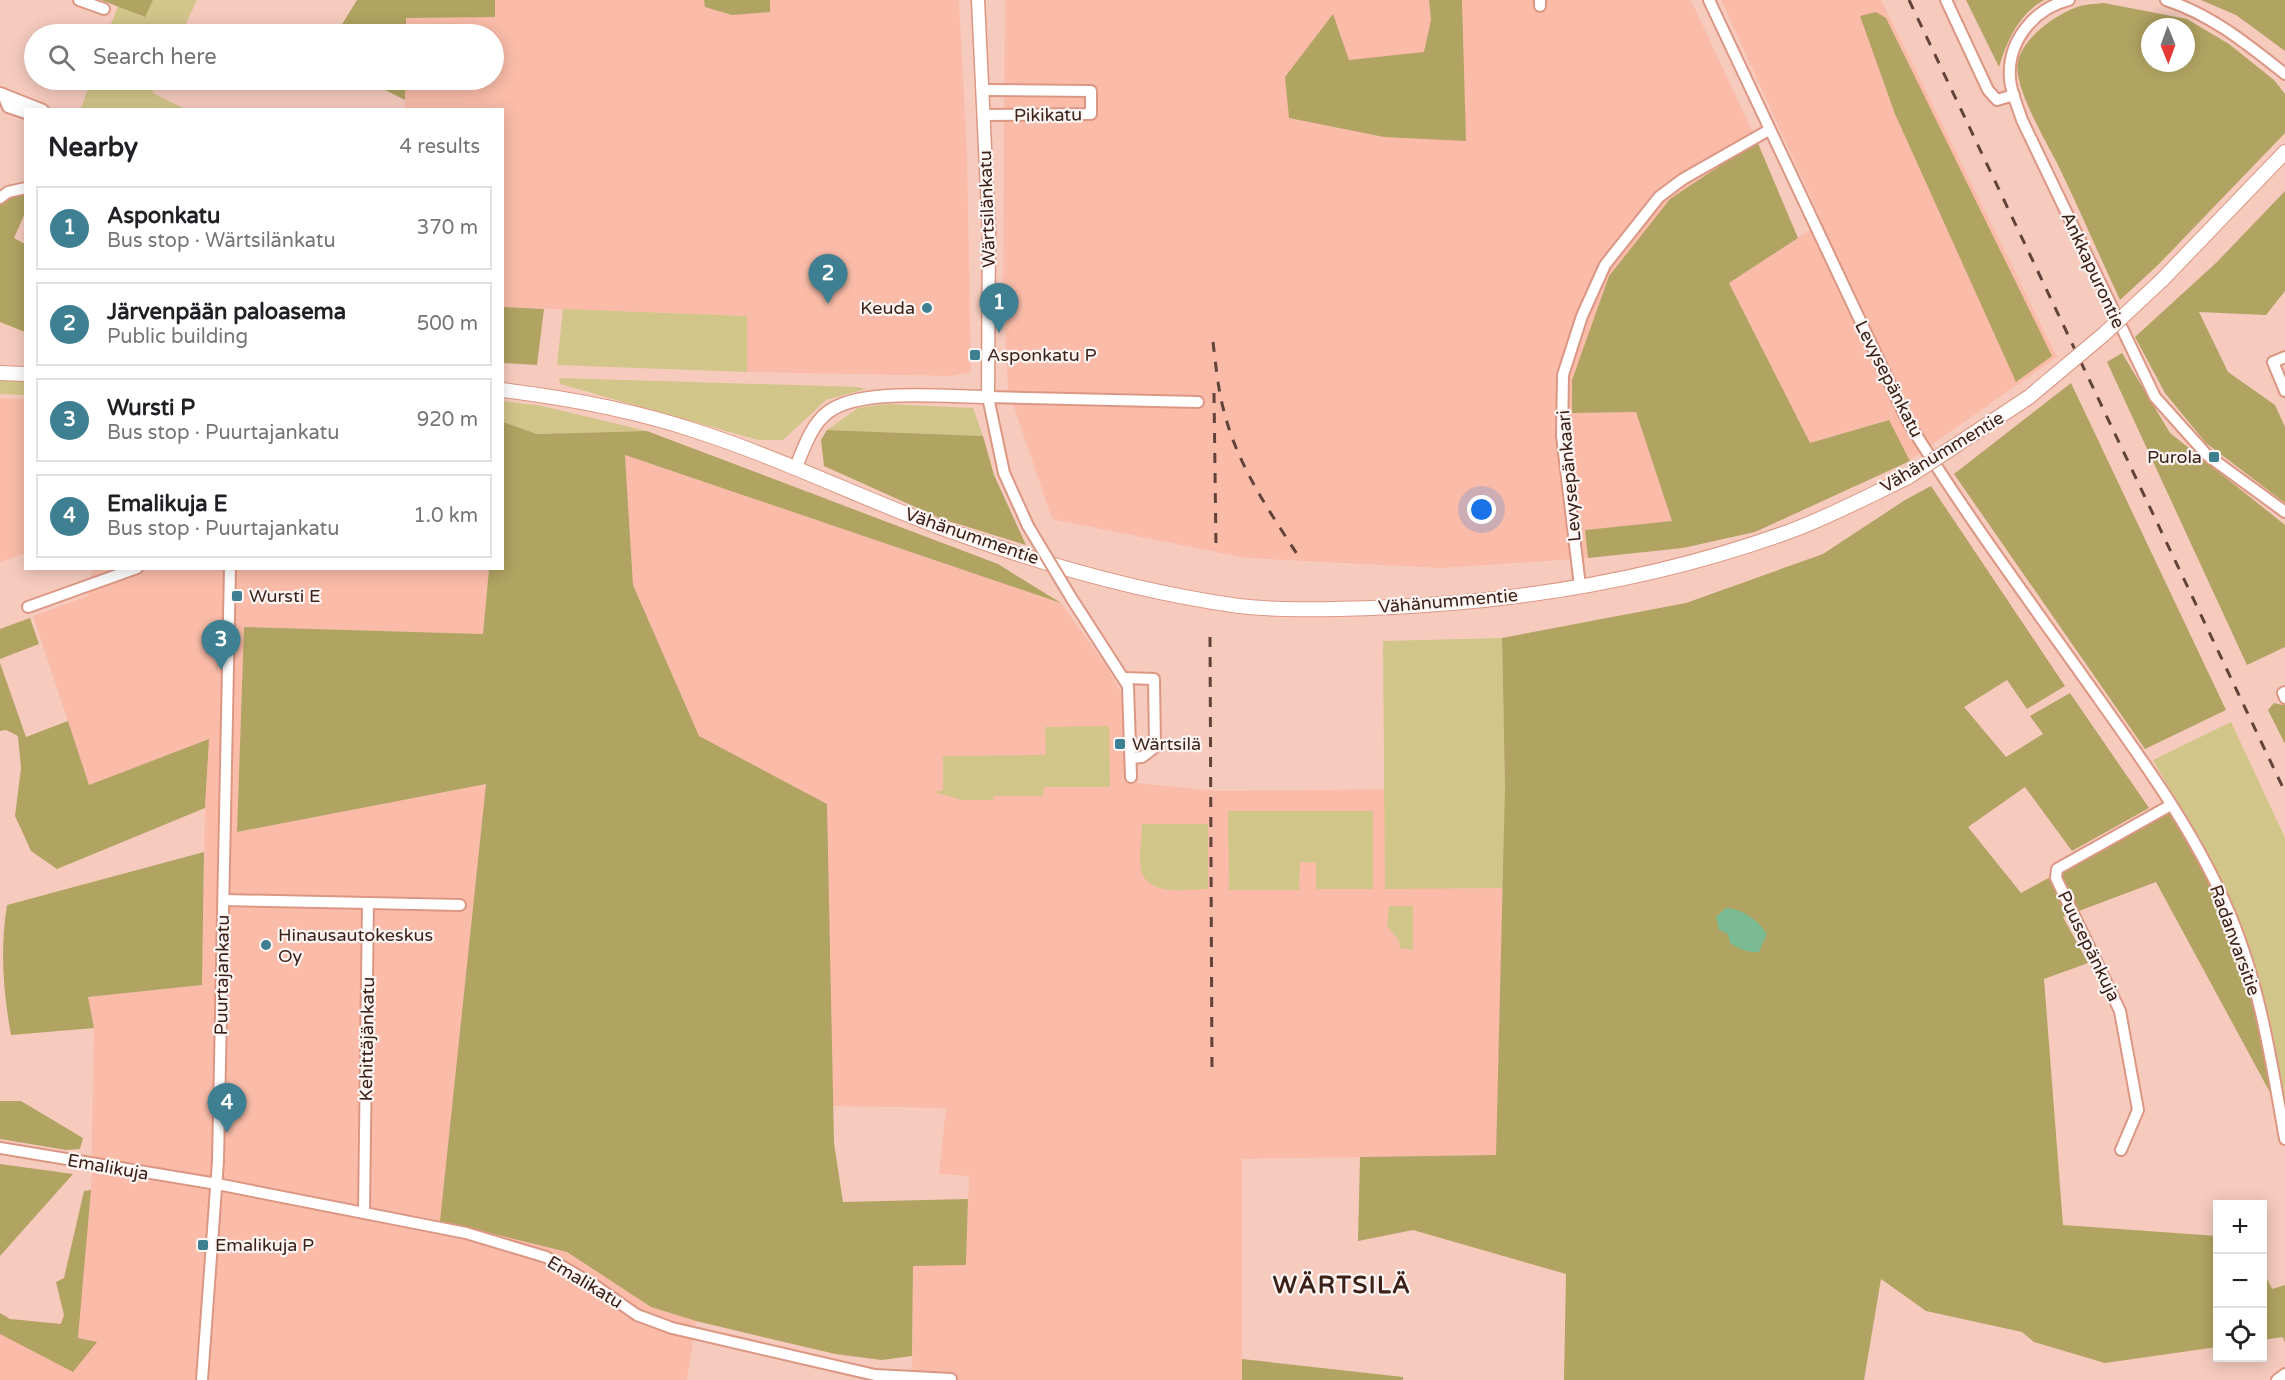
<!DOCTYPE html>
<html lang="en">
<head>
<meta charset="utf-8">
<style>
	body { margin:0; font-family:"Varela Round",sans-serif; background:#f6f6f6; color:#202124 }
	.controls { position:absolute; right:18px; bottom:18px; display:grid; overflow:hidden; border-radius:0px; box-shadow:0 3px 15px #0003 }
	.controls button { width:54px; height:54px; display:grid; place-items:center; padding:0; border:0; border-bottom:2px solid #e0e0e0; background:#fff; color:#202124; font:30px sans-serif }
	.compass { position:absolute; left:2141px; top:18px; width:54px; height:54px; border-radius:50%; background:#fff; box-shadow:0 3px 15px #0003; rotate:179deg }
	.you { position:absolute; left:1482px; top:510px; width:21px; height:21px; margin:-15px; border:4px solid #fff; border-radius:50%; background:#1a73e8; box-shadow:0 0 0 9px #1a73e833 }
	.badge { display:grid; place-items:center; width:39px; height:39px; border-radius:50%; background:#3e8091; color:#fff; font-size:20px; font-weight:700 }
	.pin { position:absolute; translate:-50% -50px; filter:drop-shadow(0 2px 3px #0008) }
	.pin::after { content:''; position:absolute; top:32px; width:21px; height:18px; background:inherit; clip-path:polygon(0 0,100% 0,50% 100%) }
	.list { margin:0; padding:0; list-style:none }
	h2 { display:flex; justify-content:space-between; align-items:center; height:78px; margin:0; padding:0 24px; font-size:26px }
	h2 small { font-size:20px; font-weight:400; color:#757577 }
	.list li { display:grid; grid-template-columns:39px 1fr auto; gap:18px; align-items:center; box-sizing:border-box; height:84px; margin:0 12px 12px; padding:0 12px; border:2px solid #e0e0e0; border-radius:0px }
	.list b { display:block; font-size:22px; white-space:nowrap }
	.list p { margin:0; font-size:20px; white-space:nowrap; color:#757577 }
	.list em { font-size:20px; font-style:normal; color:#757577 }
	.icon { flex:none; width:33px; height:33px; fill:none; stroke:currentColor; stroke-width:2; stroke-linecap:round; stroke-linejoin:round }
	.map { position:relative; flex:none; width:2285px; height:1380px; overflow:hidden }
	.search { position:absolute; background:#fff; box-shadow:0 3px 15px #0003; left:24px; top:24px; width:480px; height:66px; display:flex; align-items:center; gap:15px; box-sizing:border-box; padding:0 21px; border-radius:33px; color:#757577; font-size:22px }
	.panel { position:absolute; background:#fff; box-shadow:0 3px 15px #0003; left:24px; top:108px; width:480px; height:462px; border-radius:0px }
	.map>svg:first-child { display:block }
</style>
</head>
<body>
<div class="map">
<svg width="2285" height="1380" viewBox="0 0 2285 1380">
	<rect width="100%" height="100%" fill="#f6cbbe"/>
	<!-- built -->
	<g fill="#fabca9">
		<path d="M495 0H959L967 154 971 372 952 376 747 372 746 316 503 307 502 110H405V80H494V34H406V18L494 17Z"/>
		<path d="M1005 0H1691L1757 141 1670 199 1609 276 1572 380V413L1636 412 1673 522 1586 530 1588 558 1442 568 1247 558 1052 519 1008 389 1003 283Z"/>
		<path d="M1721 0H1881L2057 357 1910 460 1888 420 1810 443 1729 283 1822 222Z"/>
		<path d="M0 398 25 399 26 553 0 562Z"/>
		<path d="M625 455 1061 603 1107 667 1136 720 1137 783 1216 791 1505 788 1507 882 1496 1155 1242 1159V1380H912L913 1265 966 1264 969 1176 939 1174 946 1108 832 1106 827 804 699 737 633 585Z"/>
		<path d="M92 569H489L483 634 244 627 237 832 486 784 440 1221 567 1252 651 1307 696 1321 687 1380H0V1318L60 1324 64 1315 56 1282 64 1278 84 1191 91 1190 94 1028 88 997 202 985 205 808 209 739 89 785 33 616 88 596Z"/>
	</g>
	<!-- green -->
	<g fill="#d2c58a">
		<path d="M153 0H197L181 34H107L118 6 144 17Z"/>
		<path d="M91 80H159L153 93 185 109H81Z"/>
		<path d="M563 309 747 316V372L557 365Z"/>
		<path d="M559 378 858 387 866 389 826 400 783 440H758L560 384Z"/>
		<path d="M0 379 25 380V395L0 394Z"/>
		<path d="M502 401 542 406 647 431 537 434 503 422Z"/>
		<path d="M886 404 973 408 983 436 827 430 858 408Z"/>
		<path d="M1502 638 1507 888 1385 889 1383 641Z"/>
		<path d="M2231 722 2285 838V1099C2272 1033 2258 963 2229 901 2207 853 2179 806 2153 760Z"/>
		<path d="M1109 726 1110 787H1044L1043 796H993V800H962L934 792 943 790V756L1046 755 1045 727Z"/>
		<path d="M1228 811H1373V889H1316V863L1300 862 1299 890H1229Z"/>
		<path d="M1142 824H1208V889C1189 889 1151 897 1142 873 1138 863 1142 836 1142 824Z"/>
		<path d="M1389 906H1413V950L1400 948 1398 939 1387 926Z"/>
	</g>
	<!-- forest -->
	<g fill="#b1a362" fill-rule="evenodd">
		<path d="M101 0H153L145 17Z"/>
		<path d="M357 0H495V17L406 18V34H336Z"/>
		<path d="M704 0H770V12L732 15 705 7Z"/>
		<path d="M1429 0H1462L1466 141 1384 137 1289 118 1285 77 1333 14 1349 60 1424 52 1431 20Z"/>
		<path d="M1966 0H2044C2019 14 2007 40 1999 67Z"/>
		<path d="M2201 0H2285V51L2236 15Z"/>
		<path d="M2104 3 2187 19 2229 44 2274 80 2285 94V133L2158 265 2120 300C2099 255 2079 208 2057 163 2046 141 2012 85 2018 61 2024 37 2055 15 2077 7 2085 4 2095 4 2104 3ZM2150 27H2186V63H2150Z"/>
		<path d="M1876 12 1886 18 2052 356 2016 382 1895 114 1860 16Z"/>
		<path d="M365 80H405V100Z"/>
		<path d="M1757 141 1798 238 1729 283 1810 443 1889 420 1910 461 1755 532 1683 548 1588 558 1585 530 1672 521 1636 412 1572 413V380L1609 276 1670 199Z"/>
		<path d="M2285 191V291L2266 315 2199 312 2228 372 2275 405 2285 427V503L2206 443 2165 393 2135 337 2217 262Z"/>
		<path d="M25 192V213L14 238 25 244V332L0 322V204L9 197Z"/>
		<path d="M503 307 544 309 537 365 503 363Z"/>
		<path d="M2122 353 2170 433 2285 525V647L2247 665 2107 362Z"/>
		<path d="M2071 383 2226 710 2145 749 1954 474Z"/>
		<path d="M503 422 537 434 647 431 998 564 1061 603 625 455 633 585 699 736 827 804 834 1143 843 1202 968 1199 966 1265 913 1266 912 1356 882 1360 835 1354 696 1321 651 1307 567 1252 440 1221 486 784 237 832 244 627 483 634 489 569 502 568Z"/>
		<path d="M827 430 983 436 994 475 1026 545 942 519 824 466 821 440Z"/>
		<path d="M1931 486 2065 686 2027 709 2007 680 1964 707 2006 757 2043 734 2030 716 2070 693 2149 808 2072 851 2025 787 1968 827 2021 893 2170 812C2187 843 2207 873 2221 905 2249 965 2262 1031 2272 1096L2156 882 2063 917 2088 963 2044 979 2063 1225 2217 1236V1347L2105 1363 2034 1342 2022 1332 1926 1311 1881 1279 1864 1380H1564L1566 1274 1413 1230 1358 1241 1360 1157 1496 1155 1505 788 1502 638 1686 603 1823 554 1905 500Z"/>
		<path d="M30 618 39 644 0 659V629Z"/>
		<path d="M0 663 26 737 68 721 89 785 209 739 205 808 57 869 31 851 15 816 21 768 18 736 6 730 0 731Z"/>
		<path d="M2285 694V744L2268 710 2274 703 2283 705Z"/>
		<path d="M204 852 202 985 88 997 94 1028 11 1035C3 992 0 948 7 905Z"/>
		<path d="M0 1101H21L83 1138 80 1149 66 1150 0 1139Z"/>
		<path d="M0 1164 73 1174 0 1256Z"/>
		<path d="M91 1190 78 1338 97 1342 73 1372 0 1334V1313L10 1319 61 1324 64 1315 56 1282 64 1278 84 1191Z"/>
		<path d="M2263 1270 2272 1289 2285 1285V1343L2283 1337 2263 1340Z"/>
		<path d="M1242 1359 1403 1377V1380H1242Z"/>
	</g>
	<!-- water -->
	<path fill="#7bbb94" d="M1726 908C1743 909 1758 920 1767 934L1759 952C1748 953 1739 949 1730 943L1728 934 1719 930 1716 917Z"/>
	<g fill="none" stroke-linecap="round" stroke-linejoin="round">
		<!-- minor casing -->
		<g stroke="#db9783" stroke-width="14">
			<g id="minor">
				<path d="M79 0 104 9"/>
				<path d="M1709 0 1907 420C1966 516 2034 607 2099 699 2145 764 2193 830 2225 903 2259 978 2271 1059 2285 1139"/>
				<path d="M1946 0 1988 90 1997 100 2014 95"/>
				<path d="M2069 0C2033 9 2007 42 2010 79 2011 93 2018 107 2022 120L2155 397 2207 455 2285 512"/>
				<path d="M2166 0C2212 15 2247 44 2285 74"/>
				<path d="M1540 6V0"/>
				<path d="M0 93 43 110"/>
				<path d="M3 94 8 107 26 113"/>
				<path d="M984 115 1091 114V91L984 90"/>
				<path d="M0 198 8 192 26 188"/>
				<path d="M2285 357 2273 362 2285 391"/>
				<path d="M1028 526 1004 473 988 397 1198 402"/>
				<path d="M1580 586 1562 436 1563 375 1582 316 1605 265 1659 197 1683 179 1769 130"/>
				<path d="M1072 599 1128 686 1131 777"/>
				<path d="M28 607 137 568"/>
				<path d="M1125 678 1154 679 1155 747 1142 757 1131 758"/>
				<path d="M2285 692 2283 693 2285 698"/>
				<path d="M224 900 368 903 364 1211"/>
				<path d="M368 903 460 905"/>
				<path d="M0 1148 217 1184 466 1233 546 1257 594 1285 637 1315 672 1328 875 1375 951 1379"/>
				<path d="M2121 1150 2138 1110 2120 1011 2056 878 2057 869 2171 805"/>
				<path d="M202 1380 218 1161 230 568"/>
				<path d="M2277 1380 2285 1374"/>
			</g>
		</g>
		<!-- tertiary casing -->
		<g stroke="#db9783" stroke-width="15">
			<path id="tertiary" d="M796 467C804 448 811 425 828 412 860 387 948 397 988 397L989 232 978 0"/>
		</g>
		<!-- secondary casing -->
		<g stroke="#db9783" stroke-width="16">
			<g id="secondary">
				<path d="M2162 280 2285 152"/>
				<path d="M0 373 26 374"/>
				<path d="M502 390C568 398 633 410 696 431 780 458 859 497 942 528 1038 563 1138 592 1239 606 1282 611 1328 609 1371 608 1512 603 1655 580 1788 532 1829 517 1869 496 1908 477"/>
			</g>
		</g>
		<!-- minor -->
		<use href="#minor" stroke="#fff" stroke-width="10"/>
		<!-- tertiary -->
		<use href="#tertiary" stroke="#fff" stroke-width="12"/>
		<!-- secondary -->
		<use href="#secondary" stroke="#fff" stroke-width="14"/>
		<!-- rail -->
		<g stroke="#61433a" stroke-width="3" stroke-dasharray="10 10" stroke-linecap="butt">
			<path d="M1909 0 2285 792"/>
			<path d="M1213 342C1216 366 1218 391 1225 415 1238 465 1269 511 1297 554"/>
			<path d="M1214 393 1216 547"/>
			<path d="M1210 637 1212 1076"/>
		</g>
		<!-- minor-bridge casing -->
		<g stroke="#db9783" stroke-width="14" stroke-linecap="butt">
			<path id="minor-bridge" d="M1028 526 1072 599"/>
		</g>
		<!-- secondary-bridge casing -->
		<g stroke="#db9783" stroke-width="16" stroke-linecap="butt">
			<path id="secondary-bridge" d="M1908 477 2029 397 2103 335 2162 280"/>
		</g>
		<!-- minor-bridge -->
		<use href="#minor-bridge" stroke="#fff" stroke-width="10"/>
		<!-- secondary-bridge -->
		<use href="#secondary-bridge" stroke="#fff" stroke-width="14"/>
	</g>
	<!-- markers -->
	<g fill="#3e8091" stroke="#fcf5f3" stroke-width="2">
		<circle cx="927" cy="308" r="6"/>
		<rect x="969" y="349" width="12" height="12" rx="3"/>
		<rect x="2208" y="451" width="12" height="12" rx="3"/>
		<rect x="231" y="590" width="12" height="12" rx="3"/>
		<rect x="1114" y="738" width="12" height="12" rx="3"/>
		<circle cx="266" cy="945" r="6"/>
		<rect x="197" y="1239" width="12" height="12" rx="3"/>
	</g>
	<g text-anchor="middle" stroke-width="4.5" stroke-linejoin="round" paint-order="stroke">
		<!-- street labels -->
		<g font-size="18" fill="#3c2119" stroke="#fcf5f3">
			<text transform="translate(1048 115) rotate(-1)" y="6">Pikikatu</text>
			<text transform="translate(987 209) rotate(-92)" y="6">Wärtsilänkatu</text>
			<text transform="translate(2093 270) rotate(65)" y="6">Ankkapurontie</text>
			<text transform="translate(1889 379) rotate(63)" y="6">Levysepänkatu</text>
			<text transform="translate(1942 452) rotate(-31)" y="6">Vähänummentie</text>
			<text transform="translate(1569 476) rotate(-95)" y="6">Levysepänkaari</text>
			<text transform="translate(972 536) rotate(19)" y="6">Vähänummentie</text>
			<text transform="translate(1448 601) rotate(-5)" y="6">Vähänummentie</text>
			<text transform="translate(2235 940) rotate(70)" y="6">Radanvarsitie</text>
			<text transform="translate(2089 946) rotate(64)" y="6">Puusepänkuja</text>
			<text transform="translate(222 975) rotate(-89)" y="6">Puurtajankatu</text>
			<text transform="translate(367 1039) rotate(-89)" y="6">Kehittäjänkatu</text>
			<text transform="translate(108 1167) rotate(10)" y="6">Emalikuja</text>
			<text transform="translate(585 1282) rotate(31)" y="6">Emalikatu</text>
		</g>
		<!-- poi labels -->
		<g font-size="18" fill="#3c2119" stroke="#fcf5f3" text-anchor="start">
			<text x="915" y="314" text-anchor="end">Keuda</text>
			<text x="987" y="361">Asponkatu P</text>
			<text x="2202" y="463" text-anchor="end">Purola</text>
			<text x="249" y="602">Wursti E</text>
			<text x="1132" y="750">Wärtsilä</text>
			<text x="278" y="941">Hinausautokeskus<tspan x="278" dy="21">Oy</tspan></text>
			<text x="215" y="1251">Emalikuja P</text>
		</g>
		<!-- district labels -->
		<g font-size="24" font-weight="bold" letter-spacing="1.5" fill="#3c2119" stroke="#fcf5f3">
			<text x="1342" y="1293">WÄRTSILÄ</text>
		</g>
	</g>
</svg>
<div class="controls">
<button>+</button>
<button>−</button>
<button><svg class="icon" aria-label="locate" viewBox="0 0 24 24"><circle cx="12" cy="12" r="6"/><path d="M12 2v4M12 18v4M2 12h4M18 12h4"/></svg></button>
</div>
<svg class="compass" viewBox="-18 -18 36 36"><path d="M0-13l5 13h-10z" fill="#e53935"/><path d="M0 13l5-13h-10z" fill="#757577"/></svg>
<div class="you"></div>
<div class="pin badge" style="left:999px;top:333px">1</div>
<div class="pin badge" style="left:828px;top:304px">2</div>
<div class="pin badge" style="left:221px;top:670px">3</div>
<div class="pin badge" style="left:227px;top:1133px">4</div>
<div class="search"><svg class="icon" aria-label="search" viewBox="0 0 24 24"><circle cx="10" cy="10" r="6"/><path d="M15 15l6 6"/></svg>Search here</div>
<section class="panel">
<h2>Nearby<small>4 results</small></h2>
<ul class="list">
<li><span class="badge">1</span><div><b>Asponkatu</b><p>Bus stop · Wärtsilänkatu</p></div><em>370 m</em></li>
<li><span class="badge">2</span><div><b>Järvenpään paloasema</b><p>Public building</p></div><em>500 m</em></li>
<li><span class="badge">3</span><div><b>Wursti P</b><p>Bus stop · Puurtajankatu</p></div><em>920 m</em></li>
<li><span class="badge">4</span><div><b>Emalikuja E</b><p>Bus stop · Puurtajankatu</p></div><em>1.0 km</em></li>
</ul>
</section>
</div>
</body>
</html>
